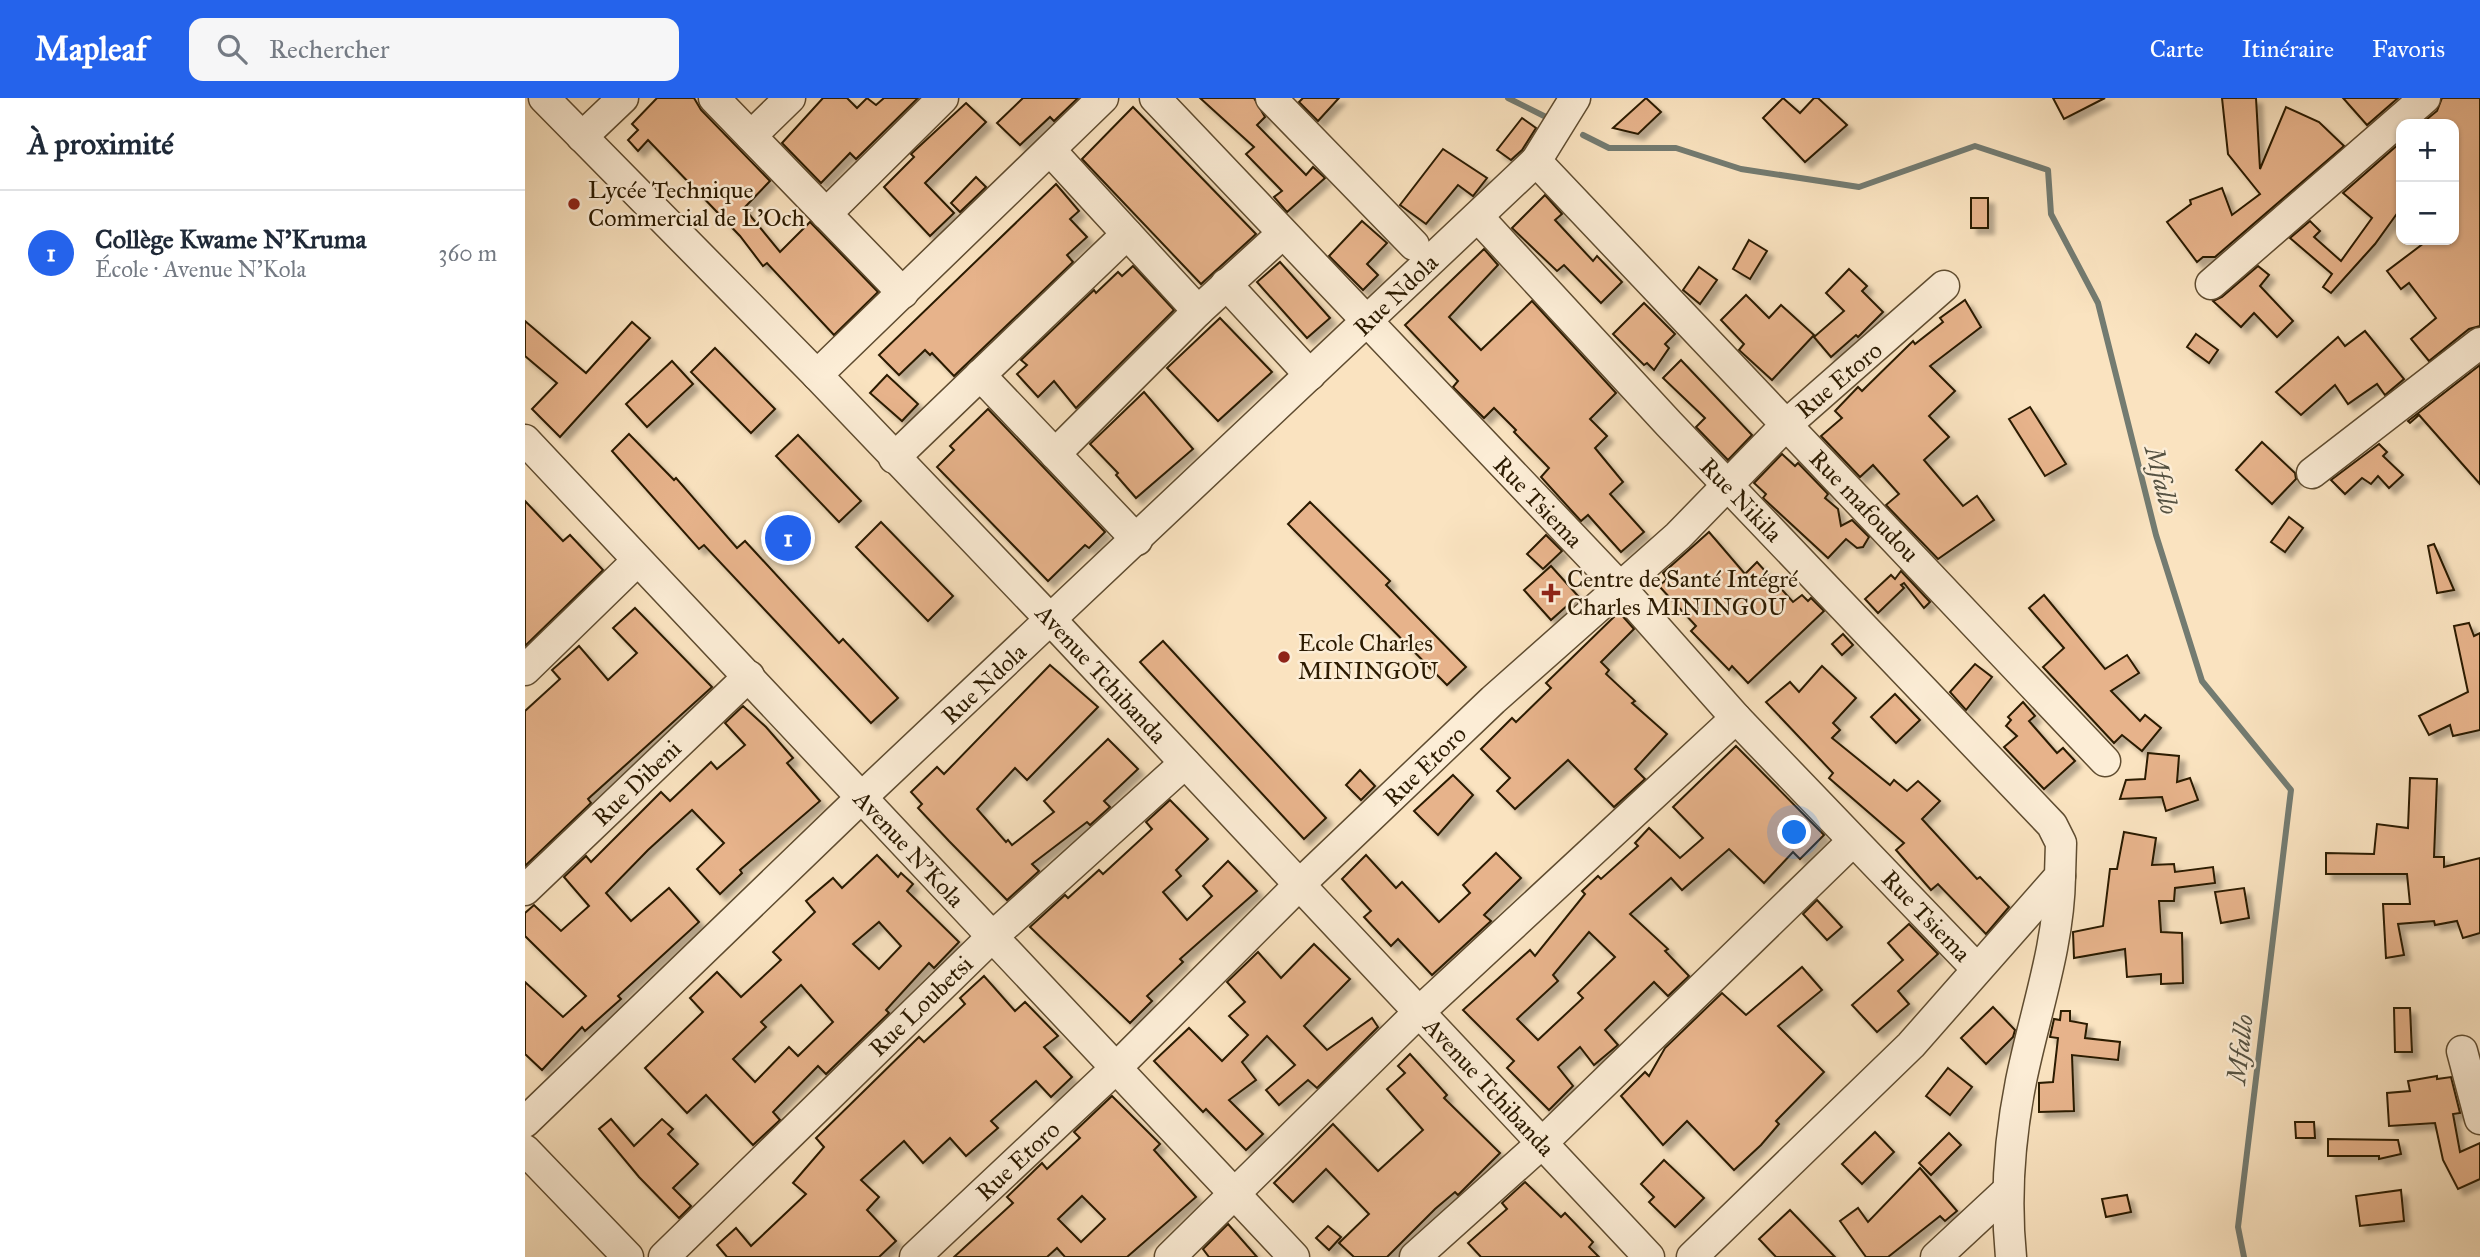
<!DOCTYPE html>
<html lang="fr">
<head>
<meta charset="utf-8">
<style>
	body { margin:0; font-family:"IM FELL Great Primer",serif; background:#f6f6f7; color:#1f2937 }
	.controls { position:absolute; right:21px; top:21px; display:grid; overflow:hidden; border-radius:14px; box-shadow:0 2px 5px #0004 }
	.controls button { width:63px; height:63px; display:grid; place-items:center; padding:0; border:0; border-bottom:2px solid #e0e1e3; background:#fff; color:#1f2937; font:35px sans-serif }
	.you { position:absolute; left:1270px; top:735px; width:24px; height:24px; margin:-18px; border:5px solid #fff; border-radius:50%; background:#1a73e8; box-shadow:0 0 0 10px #1a73e833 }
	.badge { display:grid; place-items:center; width:46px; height:46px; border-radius:50%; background:#2563eb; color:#fff; font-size:23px; font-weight:700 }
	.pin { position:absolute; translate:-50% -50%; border:4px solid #fff; box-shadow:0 2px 7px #0006 }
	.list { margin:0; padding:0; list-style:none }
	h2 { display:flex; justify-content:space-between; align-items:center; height:91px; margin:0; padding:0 28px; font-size:30px }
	h2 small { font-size:23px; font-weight:400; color:#747a83 }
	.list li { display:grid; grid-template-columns:46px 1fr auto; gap:21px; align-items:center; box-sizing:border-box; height:126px; padding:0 28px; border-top:2px solid #e0e1e3 }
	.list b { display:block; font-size:26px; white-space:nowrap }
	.list p { margin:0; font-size:23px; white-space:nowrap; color:#747a83 }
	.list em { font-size:23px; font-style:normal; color:#747a83 }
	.icon { flex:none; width:38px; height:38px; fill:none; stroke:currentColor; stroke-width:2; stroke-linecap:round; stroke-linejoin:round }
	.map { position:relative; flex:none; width:1955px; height:1159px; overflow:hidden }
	header { display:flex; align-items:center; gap:42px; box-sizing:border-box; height:98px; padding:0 35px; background:#2563eb; color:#fff }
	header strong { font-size:33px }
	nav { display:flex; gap:38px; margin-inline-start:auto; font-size:24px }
	.search { width:490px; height:63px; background:#f6f6f7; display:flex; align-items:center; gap:18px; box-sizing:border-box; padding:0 24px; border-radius:14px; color:#747a83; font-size:26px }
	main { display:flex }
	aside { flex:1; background:#fff }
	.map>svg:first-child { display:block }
</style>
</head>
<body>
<header>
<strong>Mapleaf</strong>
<div class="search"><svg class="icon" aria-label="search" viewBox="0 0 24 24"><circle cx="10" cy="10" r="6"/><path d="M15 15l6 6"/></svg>Rechercher</div>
<nav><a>Carte</a><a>Itinéraire</a><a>Favoris</a></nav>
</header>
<main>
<aside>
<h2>À proximité<small></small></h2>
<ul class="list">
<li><span class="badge">1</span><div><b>Collège Kwame N'Kruma</b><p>École · Avenue N'Kola</p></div><em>360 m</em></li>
</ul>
</aside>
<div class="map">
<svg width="1955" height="1159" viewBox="0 0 1955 1159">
	<defs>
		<filter id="shadow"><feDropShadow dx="6" dy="6" stdDeviation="2" flood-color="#0004"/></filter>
	</defs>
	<rect width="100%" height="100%" fill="#fae3c0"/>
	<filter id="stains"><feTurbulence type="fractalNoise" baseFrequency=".00286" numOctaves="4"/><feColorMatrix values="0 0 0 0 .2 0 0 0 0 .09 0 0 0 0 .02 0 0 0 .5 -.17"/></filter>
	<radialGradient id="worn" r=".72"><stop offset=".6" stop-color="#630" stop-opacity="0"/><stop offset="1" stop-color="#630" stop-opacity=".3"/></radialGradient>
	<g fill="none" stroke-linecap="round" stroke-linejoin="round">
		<!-- stream -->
		<g stroke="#737b71" stroke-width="6">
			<path d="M983 0 1027 22"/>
			<path d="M1058 37 1084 50H1151L1216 71 1334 89 1450 48 1523 72 1526 116 1573 205 1631 437 1677 583 1766 692 1713 1129 1719 1159"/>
		</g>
	</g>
	<!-- building -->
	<g fill="#e7b38b" stroke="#2b1a00" stroke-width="2" fill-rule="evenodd" filter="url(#shadow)">
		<path d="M132 0H169L176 12 245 83 219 110 255 154 285 124 353 194 309 237 242 165 238 168 215 138 123 42 113 53 103 42 113 32 107 26Z"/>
		<path d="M298 0H322L332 10 342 0 351 7 359 0H393L331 61 325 55 296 85 257 45Z"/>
		<path d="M498 0H553L529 23 525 19 495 47 472 25Z"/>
		<path d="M675 0H729L740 19 732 27 781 77 788 69 800 80 762 114 749 99 757 93 721 56 729 49Z"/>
		<path d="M778 0H814L793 23 774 4Z"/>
		<path d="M1121 0 1136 14 1113 36 1088 30Z"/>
		<path d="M1258 0 1275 15 1289 0H1293L1322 27 1280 64 1238 20Z"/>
		<path d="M1528 0H1580L1539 21Z"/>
		<path d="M1697 0H1731L1735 71 1761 9 1794 24 1819 48 1690 159H1678L1672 164 1642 124 1666 106 1665 102 1697 90 1707 117 1735 96 1703 56Z"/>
		<path d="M1818 0H1873L1842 27Z"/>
		<path d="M1917 0H1955V228L1944 231 1904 263 1886 241 1911 220 1884 185 1876 191 1862 173 1903 142H1929V26H1896L1912 13Z"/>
		<path d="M441 5 461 24 400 85 429 115 405 138 359 89 389 59 386 56Z"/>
		<path d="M608 9 731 136 676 186 557 61Z"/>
		<path d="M997 20 1011 30 997 52 986 62 972 52Z"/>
		<path d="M1876 44V110L1850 146 1806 195 1798 189 1807 176 1765 140 1785 123 1795 133 1789 139 1816 163 1847 120 1818 95Z"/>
		<path d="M918 51 962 80 948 98 933 87 901 126 875 107Z"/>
		<path d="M451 79 461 89 435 114 426 105Z"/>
		<path d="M531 86 554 113 545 121 562 139 542 157 548 164 429 278 407 255 405 257 400 252 374 277 354 257Z"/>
		<path d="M1020 97 1037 116 1030 122 1068 163 1072 158 1097 184 1076 205 1039 167 1032 173 987 130Z"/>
		<rect x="1446" y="100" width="17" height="30"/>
		<path d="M837 123 862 145 842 166 853 177 838 192 804 158Z"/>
		<path d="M1224 142 1242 153 1225 181 1208 171Z"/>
		<path d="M959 151 973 167 924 219 956 252 1007 203 1091 295 1065 321 1082 338 1070 350 1098 384 1085 396 1119 434 1096 454 1063 417 1056 423 1016 379 1024 370 989 334 991 332 969 310 959 320 928 289 933 283 880 227Z"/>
		<path d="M755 164 805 220 782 240 732 184Z"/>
		<path d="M608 168 649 212 551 310 529 283 513 299 492 276 502 267 496 262 569 192 571 195 593 174 597 178Z"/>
		<path d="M1733 168 1744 177 1735 188 1768 223 1752 239 1729 215 1716 229 1688 203 1697 199Z"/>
		<path d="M1174 169 1192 182 1175 206 1158 192Z"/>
		<path d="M1324 171 1342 188 1337 193 1358 214 1333 239 1331 237 1306 259 1289 239 1319 213 1301 195Z"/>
		<path d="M1221 197 1244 220 1256 207 1289 237 1247 282 1214 252 1219 246 1196 222Z"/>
		<path d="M1440 202 1456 229 1405 268 1430 293 1404 318 1424 339 1399 362 1438 408 1452 398 1469 422 1413 461 1361 407 1374 396 1348 367 1335 379 1296 338 1317 320 1310 313 1333 289 1337 293 1388 243 1390 246 1418 224 1415 220Z"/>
		<path d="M1119 205 1150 236 1140 246 1144 250 1129 272 1122 265 1119 267 1088 236Z"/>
		<path d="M695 220 747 274 693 323 642 270Z"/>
		<path d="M0 223 61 275 107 224 125 240 35 339 7 311 32 285 0 258Z"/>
		<path d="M1840 233 1879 281 1860 297 1852 286 1823 306 1810 287 1776 317 1751 294 1813 239 1820 248Z"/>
		<path d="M1671 236 1693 252 1684 265 1662 249Z"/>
		<path d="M190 250 250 311 226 335 166 274Z"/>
		<path d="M1156 262 1227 337 1203 362 1171 329 1180 320 1138 280Z"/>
		<path d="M147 263 168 286 122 329 101 306Z"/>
		<path d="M1955 267V386L1894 317 1885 325 1883 323Z"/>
		<path d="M362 277 393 306 377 323 345 295Z"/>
		<path d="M619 294 668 351 611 400 591 377 593 375 565 346Z"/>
		<path d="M1505 309 1541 366 1520 378 1484 321Z"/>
		<path d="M463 311 580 434 564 450 560 447 523 483 412 369 429 352 425 348Z"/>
		<path d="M104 336 149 382 151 380 212 450 220 443 314 545 318 541 373 600 346 625 179 447 174 451 87 353Z"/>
		<path d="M273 337 336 403 314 424 251 358Z"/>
		<path d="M1737 344 1770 375 1771 381 1747 406 1711 372Z"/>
		<path d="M1854 346 1862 354 1858 358 1878 377 1864 390 1853 378 1846 386 1837 380 1820 396 1806 382Z"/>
		<path d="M1257 356 1270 368 1273 365 1303 396 1300 400 1313 411 1316 428 1327 422 1344 439 1338 449 1332 450 1321 441 1303 460 1238 400 1241 396 1229 385Z"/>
		<path d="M0 403 38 443 45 437 78 472 0 548Z"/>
		<path d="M785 404 865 483 861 487 941 569 922 587 763 426Z"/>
		<path d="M1764 419 1778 430 1760 454 1746 444Z"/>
		<path d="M356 424 428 498 403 523 331 449Z"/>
		<path d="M1184 434 1220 476 1232 464 1268 504 1277 497 1283 503 1286 500 1299 513 1223 585 1207 568 1204 572 1166 533 1171 528 1134 488 1142 481 1138 475Z"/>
		<path d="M1021 437 1037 453 1018 471 1002 456Z"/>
		<path d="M1909 446 1929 492 1912 495 1903 448Z"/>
		<path d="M1026 468 1053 498 1026 522 999 492Z"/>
		<path d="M1376 473 1405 504 1399 510 1379 485 1376 487 1379 490 1353 515 1340 501 1366 477 1370 481Z"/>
		<path d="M1519 497 1580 571 1602 557 1614 575 1586 593 1615 623 1620 617 1636 630 1617 653 1597 637 1589 645 1518 569 1539 550 1504 510Z"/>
		<path d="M110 510 187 589 63 701 66 705 0 768V613L35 581 27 572 54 548 83 582 112 555 88 530Z"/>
		<path d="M1094 514 1109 531 1076 564 1084 572 1081 576 1110 603 1107 605 1142 636 1110 671 1120 681 1089 709 1043 662 990 711 972 693 985 680 956 651 987 620 991 624 1026 590 1021 585Z"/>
		<path d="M1944 525 1949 538 1955 535V632L1928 638 1925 627 1904 637 1894 618 1943 594 1929 528Z"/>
		<path d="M1318 536 1328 547 1317 557 1307 546Z"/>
		<path d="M638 543 801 720 779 741 615 564Z"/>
		<path d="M1450 566 1467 579 1441 612 1425 594Z"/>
		<path d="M525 567 573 609 502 682 490 670 452 711 481 744 483 742 487 747 529 714 519 703 583 641 613 671 579 703 585 709 565 727 562 724 507 766 514 773 482 802 424 743 393 710 397 706 386 694 412 669 419 676Z"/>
		<path d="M1297 568 1331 600 1308 625 1315 632 1307 640 1365 687 1369 682 1382 693 1393 683 1415 703 1397 721 1452 781 1455 779 1484 809 1461 836 1413 786 1406 792 1371 752 1379 745 1304 680 1308 675 1241 604 1265 584 1274 594Z"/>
		<path d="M1370 596 1395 622 1371 645 1346 619Z"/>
		<path d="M1498 604 1510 618 1504 623 1532 655 1538 650 1550 663 1519 691 1479 649 1492 638 1481 628 1486 622 1483 619Z"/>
		<path d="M218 608 241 629 268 660 262 665 295 703 215 772 217 775 195 796 172 771 199 745 167 712 123 752 81 795 106 823 144 790 174 824 93 898 96 901 60 933 57 929 17 972 0 956V884L38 919 61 898 0 838V815L9 807 36 833 64 808 39 779 61 758 66 764 136 694 145 703 186 664 192 671 220 647 200 625Z"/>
		<path d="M1211 648 1299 737 1275 761 1268 754 1239 785 1204 751 1157 792 1146 780 1105 816 1143 851 1140 853 1164 878 1143 898 1129 884 1080 932 1093 947 1069 967 1055 949 1033 969 1048 988 1024 1012 982 970 989 963 938 912 1005 852 1010 858 1060 796 1057 793 1073 778 1076 781 1113 748 1110 745 1124 730 1155 760 1178 740 1148 709ZM1064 834 1090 859 1053 895 1058 900 1013 942 992 921 1033 883 1028 877Z"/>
		<path d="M1623 655 1654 658 1652 684 1665 680 1673 702 1641 713 1637 699 1595 701 1601 682 1620 681Z"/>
		<path d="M835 672 850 688 836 702 821 687Z"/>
		<path d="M928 677 948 697 913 737 889 713Z"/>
		<path d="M1885 680 1912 681 1909 759H1919V769L1955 760V835L1938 840 1932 823 1910 827 1909 823 1873 826 1879 857 1861 860 1858 806H1885L1882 776H1801V755L1849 756 1852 726 1883 730Z"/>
		<path d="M645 702 683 741 651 772 656 778 638 794 662 822 687 798 678 788 703 763 732 793 655 861 658 864 622 898 627 903 605 925 505 829 540 797 543 800 574 772 578 776 627 731 621 724Z"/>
		<path d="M1599 734 1631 740 1627 767 1649 766 1650 774 1688 769 1690 785 1650 790 1649 803H1634L1636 834 1657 835 1658 885 1636 886V876L1602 879 1600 851 1549 860 1548 834 1578 828 1585 771H1592Z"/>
		<path d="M971 755 996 780 959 817 966 823 907 877 873 841 866 848 839 819 846 813 817 781 841 757 871 790 877 784 914 824 945 795 938 787Z"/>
		<path d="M352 757 373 779 376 775 388 786 382 793 434 844 409 870 404 865 361 912 364 915 301 976 293 968 248 1014 255 1022 228 1047 181 997 162 1015 120 970 178 914 165 900 192 874 216 899 256 862 248 854 290 814 281 803 308 780 317 790ZM354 824 376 848 354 871 328 846ZM276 887 308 924 273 958 264 949 230 984 208 961 241 929 236 924Z"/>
		<path d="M1719 790 1724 820 1696 825 1690 794Z"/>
		<path d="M1292 802 1317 829 1302 842 1278 816Z"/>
		<path d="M1384 826 1413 856 1373 893 1384 906 1352 934 1327 907 1378 862 1363 845Z"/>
		<path d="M789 846 825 881 779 928 802 952 847 920 853 929 792 990 783 982 754 1007 741 992 770 967 742 938 717 964 731 982 704 1002 738 1036 721 1052 681 1011 678 1014 629 963 664 930 697 963 723 937 704 918 720 904 702 884 733 854 756 880Z"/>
		<path d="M1277 869 1297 892 1253 928 1299 974 1251 1023 1254 1026 1236 1047 1209 1072 1162 1023 1138 1047 1096 998 1120 974 1124 978 1140 950 1197 895 1221 917Z"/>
		<path d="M459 878 490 913 500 904 533 938 519 949 547 979 526 999 511 983 466 1023 473 1030 441 1058 425 1040 398 1065 379 1043 336 1082 354 1099 342 1112 371 1143 354 1159H202L192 1147 211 1130 226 1148 281 1096 268 1085 299 1049 291 1040 394 939 399 944 440 906 435 900Z"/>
		<path d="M1468 909 1490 932 1488 939 1461 966 1436 940Z"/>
		<path d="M1869 910H1885L1887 954H1870Z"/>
		<path d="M1536 913H1545V923L1562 926 1560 940 1595 944 1593 962 1547 957 1549 1013 1514 1014V985L1528 984 1533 940 1525 939 1529 921 1535 922Z"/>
		<path d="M885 956 922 997 919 1000 975 1055 933 1097 930 1094 910 1111 862 1159H829L814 1145 844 1116 801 1071 768 1104 749 1085 808 1026 853 1073 898 1032 862 991 880 975 873 968Z"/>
		<path d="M1423 970 1447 989 1425 1017 1401 998Z"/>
		<path d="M1912 978V981L1926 979 1935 1015 1928 1016 1935 1054 1955 1045V1081L1933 1091 1918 1062 1910 1025 1864 1028 1862 995 1885 993 1883 983Z"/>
		<path d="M587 998 635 1046 629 1052 671 1099 602 1159H540L532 1150 522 1159H429L488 1105 482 1099 517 1065 522 1071 555 1040 549 1034ZM557 1098 580 1121 556 1144 533 1121Z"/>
		<path d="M86 1021 109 1048 137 1021 148 1031 143 1036 173 1066 148 1090 166 1108 154 1120 114 1079 74 1031Z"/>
		<path d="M1770 1024H1789L1790 1040H1771Z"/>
		<path d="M1350 1034 1369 1054 1337 1086 1317 1066Z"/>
		<path d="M1424 1035 1436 1047 1406 1077 1394 1065Z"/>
		<path d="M1803 1041 1873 1042 1876 1056 1854 1061V1058H1803Z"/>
		<path d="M1139 1062 1179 1100 1150 1129 1124 1104 1129 1099 1116 1086Z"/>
		<path d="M1395 1070 1432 1113 1420 1123 1415 1118 1363 1159H1341L1315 1123 1333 1110 1343 1124Z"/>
		<path d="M1000 1084 1036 1119 1040 1115 1068 1144 1064 1149 1074 1159H956L943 1145 982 1111 977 1105Z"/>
		<path d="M1876 1092 1879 1123 1835 1128 1831 1098Z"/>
		<path d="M1602 1097 1606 1114 1581 1119 1577 1101Z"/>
		<path d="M1265 1112 1310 1159H1251L1234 1141Z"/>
		<path d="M703 1126 732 1159H684L678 1151Z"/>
		<path d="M803 1128 816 1139 804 1152 791 1140Z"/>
	</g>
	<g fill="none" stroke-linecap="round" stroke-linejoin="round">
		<!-- minor casing -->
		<g stroke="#5f4c30" stroke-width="33">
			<g id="minor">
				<path d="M19 0 292 277 526 522 1124 1159"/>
				<path d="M189 0 378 195"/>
				<path d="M630 0 1094 488 1211 620 1452 871"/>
				<path d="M746 0 889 147"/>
				<path d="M226 38 265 0"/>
				<path d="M57 39 98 0"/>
				<path d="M525 52 673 213"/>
				<path d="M1011 63 1580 663"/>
				<path d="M301 116 418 0"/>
				<path d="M953 119 1144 326 1527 727 1536 745 1535 778 1386 947 1167 1159"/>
				<path d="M701 186 785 277"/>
				<path d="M1686 186 1900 0"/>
				<path d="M292 277 578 0"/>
				<path d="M455 277 612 442"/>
				<path d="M0 342 769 1159"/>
				<path d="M530 356 673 213 757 136"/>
				<path d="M369 360 602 136"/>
				<path d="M1787 375 1955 245"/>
				<path d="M0 572 112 463"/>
				<path d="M0 792 224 578"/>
				<path d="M1937 953 1955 1021"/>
				<path d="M0 1024 337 699 1011 63 1050 0"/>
				<path d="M0 1052 103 1159"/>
				<path d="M139 1159 466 840 660 665"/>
				<path d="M390 1159 591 970 776 785 968 602 1153 438 1261 327 1419 188"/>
				<path d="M645 1159 894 914 1211 620"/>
				<path d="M890 1159 1016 1046 1328 743"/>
				<path d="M1411 1159 1481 1094"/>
				<path d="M1486 1159C1480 1099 1484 1043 1496 983 1510 914 1534 849 1535 778"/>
			</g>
		</g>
		<!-- minor -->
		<use href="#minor" stroke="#fcedd6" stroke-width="30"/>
	</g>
	<!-- markers -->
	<g fill="#8f2418" stroke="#fcedd6" stroke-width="2.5">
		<circle cx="49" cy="106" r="7"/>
		<path d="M1022.5 484.5h7v7h7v7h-7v7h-7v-7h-7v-7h7z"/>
		<circle cx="759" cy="559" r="7"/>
	</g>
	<g text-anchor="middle" stroke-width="5" stroke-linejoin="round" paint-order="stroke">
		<!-- poi labels -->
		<g font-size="24" fill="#2b1a00" stroke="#fcedd6" text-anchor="start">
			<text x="63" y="100">Lycée Technique<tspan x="63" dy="28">Commercial de L'Och</tspan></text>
			<text x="1042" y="489">Centre de Santé Intégré<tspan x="1042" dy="28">Charles MININGOU</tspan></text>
			<text x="773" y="553">Ecole Charles<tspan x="773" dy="28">MININGOU</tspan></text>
		</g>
		<!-- street labels -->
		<g font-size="24" fill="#2b1a00" stroke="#fcedd6">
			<text transform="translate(871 197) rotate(-44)" y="8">Rue Ndola</text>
			<text transform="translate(1314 282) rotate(-40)" y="8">Rue Etoro</text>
			<text transform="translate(1216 402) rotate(46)" y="8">Rue Nikila</text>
			<text transform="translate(1013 404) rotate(46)" y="8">Rue Tsiema</text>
			<text transform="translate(1339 408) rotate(46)" y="8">Rue mafoudou</text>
			<text transform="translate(576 576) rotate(47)" y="8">Avenue Tchibanda</text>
			<text transform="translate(459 586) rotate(-43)" y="8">Rue Ndola</text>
			<text transform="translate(900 668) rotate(-44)" y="8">Rue Etoro</text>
			<text transform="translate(112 685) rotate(-44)" y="8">Rue Dibeni</text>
			<text transform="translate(384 751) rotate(47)" y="8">Avenue N'Kola</text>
			<text transform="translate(1401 818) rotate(46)" y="8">Rue Tsiema</text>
			<text transform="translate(396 908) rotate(-44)" y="8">Rue Loubetsi</text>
			<text transform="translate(964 989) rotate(47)" y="8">Avenue Tchibanda</text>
			<text transform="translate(493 1063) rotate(-43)" y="8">Rue Etoro</text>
		</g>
		<!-- water labels -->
		<g font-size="26" font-style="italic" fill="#555242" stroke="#fcedd6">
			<text transform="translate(1637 382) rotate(76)" y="9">Mfallo</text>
			<text transform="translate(1715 951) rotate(-83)" y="9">Mfallo</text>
		</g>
	</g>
	<rect width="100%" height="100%" filter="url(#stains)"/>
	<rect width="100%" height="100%" fill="url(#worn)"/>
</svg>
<div class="controls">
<button>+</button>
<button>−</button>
</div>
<div class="you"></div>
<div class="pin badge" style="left:263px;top:440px">1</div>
</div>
</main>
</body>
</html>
